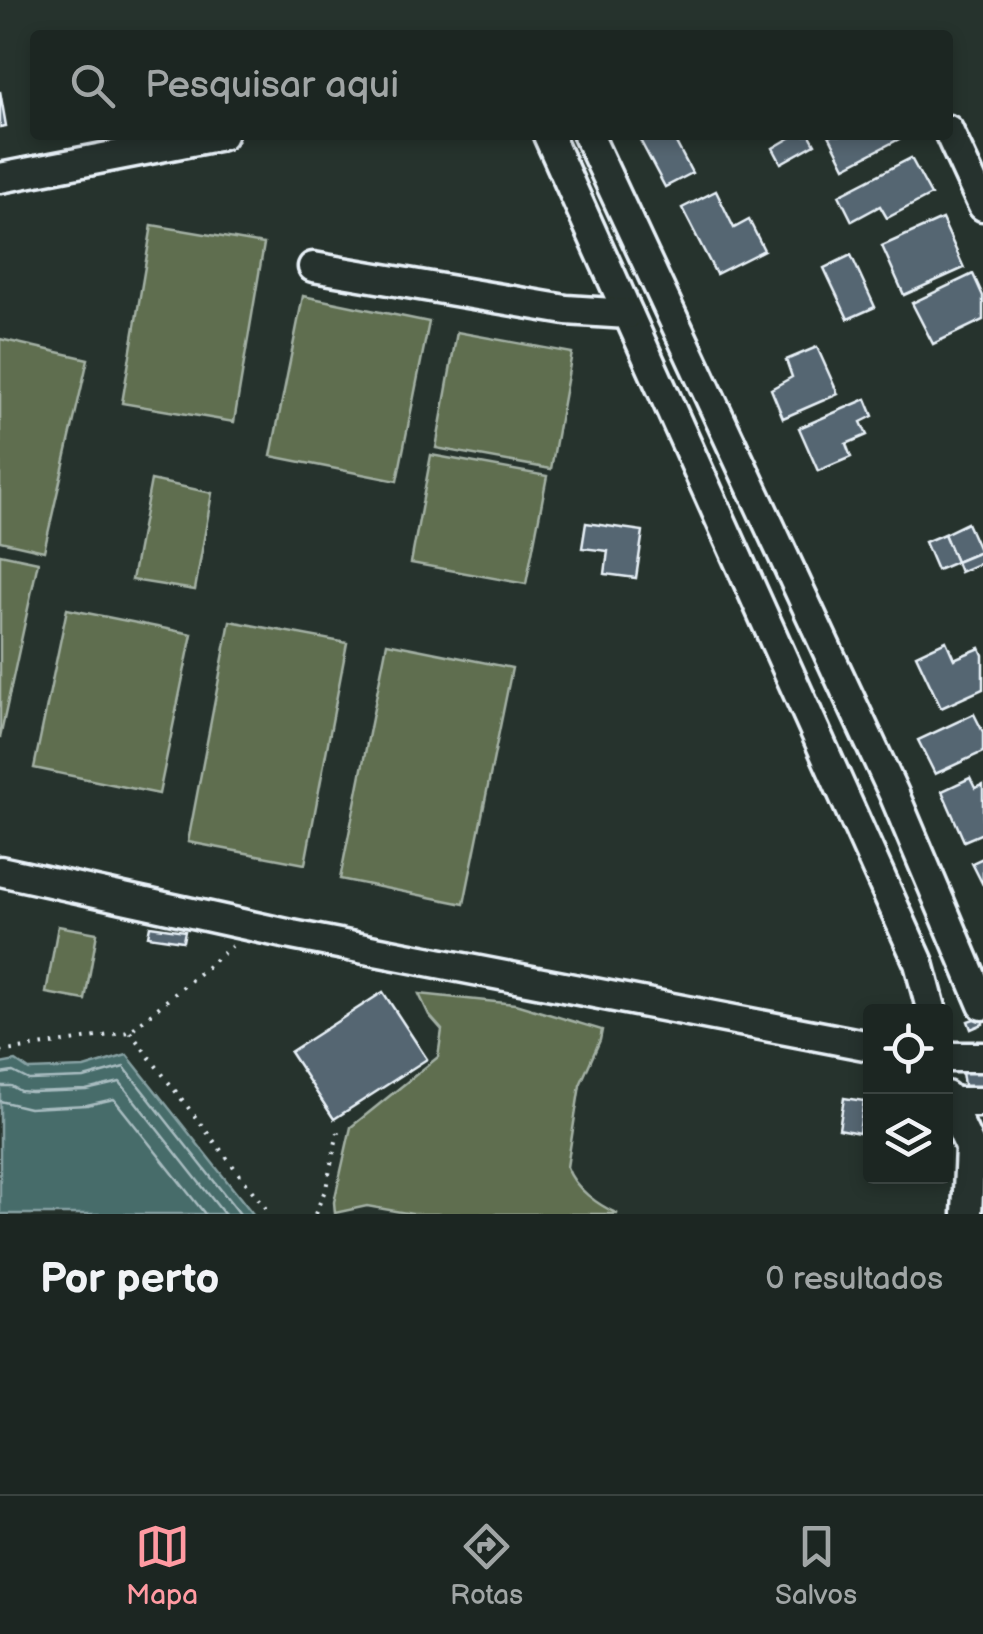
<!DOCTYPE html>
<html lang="pt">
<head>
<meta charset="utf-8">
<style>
	body { margin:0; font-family:"Balsamiq Sans",sans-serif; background:#252e2a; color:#f1f3f6 }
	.controls { position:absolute; right:30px; bottom:30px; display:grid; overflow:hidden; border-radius:10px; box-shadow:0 5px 15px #0003 }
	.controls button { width:90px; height:90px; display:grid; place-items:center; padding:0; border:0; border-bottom:2px solid #3a4340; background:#1c2622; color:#f1f3f6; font:50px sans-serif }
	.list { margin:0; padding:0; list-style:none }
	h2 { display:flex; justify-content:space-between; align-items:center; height:130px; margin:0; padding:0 40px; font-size:42px }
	h2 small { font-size:32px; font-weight:400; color:#a0a5a5 }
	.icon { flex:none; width:55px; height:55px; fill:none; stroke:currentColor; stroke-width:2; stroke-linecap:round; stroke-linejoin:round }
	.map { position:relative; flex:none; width:983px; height:1214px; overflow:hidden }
	.search { position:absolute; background:#1c2622; box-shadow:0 5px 15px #0003; left:30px; right:30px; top:30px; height:110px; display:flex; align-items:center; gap:25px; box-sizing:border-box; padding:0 35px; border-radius:10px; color:#a0a5a5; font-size:38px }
	.sheet { height:280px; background:#1c2622 }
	nav { display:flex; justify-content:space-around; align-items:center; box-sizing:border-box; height:140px; border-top:2px solid #3a4340; background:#1c2622; font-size:28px; color:#a0a5a5 }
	nav a { display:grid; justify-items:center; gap:5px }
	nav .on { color:#ff9aa2 }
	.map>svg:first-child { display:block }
</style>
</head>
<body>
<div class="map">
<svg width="983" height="1214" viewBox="0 0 983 1214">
	<rect width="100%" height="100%" fill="#26332d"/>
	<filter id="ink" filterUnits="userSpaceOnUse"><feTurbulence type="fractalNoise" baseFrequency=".01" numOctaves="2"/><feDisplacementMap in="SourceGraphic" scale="20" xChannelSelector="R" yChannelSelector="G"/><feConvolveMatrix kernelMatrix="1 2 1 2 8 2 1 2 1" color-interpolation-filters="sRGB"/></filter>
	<g filter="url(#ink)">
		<!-- green -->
		<g fill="#5e6e50" stroke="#a3b0a4" stroke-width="2.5">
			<path d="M152 225 264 244 234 422 122 403Z"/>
			<path d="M303 296 429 322 397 481 271 456Z"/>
			<path d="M457 332 572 353 551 469 436 448Z"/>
			<path d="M0 339 88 359 44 551 0 541Z"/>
			<path d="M431 455 547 476 526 584 411 563Z"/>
			<path d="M151 480 212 493 195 590 132 580Z"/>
			<path d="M0 554 38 562 0 738Z"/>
			<path d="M67 609 192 634 159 794 34 768Z"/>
			<path d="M230 621 347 643 305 864 188 842Z"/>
			<path d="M387 643 512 668 464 904 340 879Z"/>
			<path d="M58 926 97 933 85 1000 46 993Z"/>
			<path d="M419 994 515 1004 602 1030 600 1040 580 1085 567 1167C575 1189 598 1205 618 1214H412L367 1206 335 1213 334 1202 351 1127 438 1057 442 1030 429 1015Z"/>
		</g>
		<!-- water -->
		<path fill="#476c6b" stroke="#87a1a3" stroke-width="2.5" d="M127 1055 253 1214H0V1064L16 1061 29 1070 84 1068Z"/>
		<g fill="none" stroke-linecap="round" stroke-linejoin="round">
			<!-- shore -->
			<g stroke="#a8bcc0" stroke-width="2.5">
				<path d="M0 1074 13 1072 29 1080 84 1078 124 1067 240 1214"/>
				<path d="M0 1086H11L20 1091 31 1092 86 1090 120 1082 224 1214"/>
				<path d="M0 1101 29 1108 87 1105 114 1099 205 1214"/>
			</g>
		</g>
		<!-- building -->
		<g fill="#556672" stroke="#e8f1f8" stroke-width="2.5">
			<path d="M0 91 6 126 0 127Z"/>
			<path d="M649 135H672L692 173 665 187 640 140Z"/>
			<path d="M795 135H810L815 144 781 163 773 148Z"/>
			<path d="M829 135H902L903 137 845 167Z"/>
			<path d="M911 158 931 195 887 218 880 206 852 221 839 195Z"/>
			<path d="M716 191 734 228 749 220 764 250 716 274 682 208Z"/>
			<path d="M942 219 964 268 904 295 882 246Z"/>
			<path d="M851 255 875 307 848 319 824 268Z"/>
			<path d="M973 274 983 296V320L933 344 912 303Z"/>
			<path d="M817 347 838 394 783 418 771 389 792 377 786 360Z"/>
			<path d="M866 399 873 416 861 422 867 435 846 444 851 457 818 471 799 428Z"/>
			<path d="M586 523 643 531 636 578 605 574 608 551 582 548Z"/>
			<path d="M967 523 980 552 956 562 944 534Z"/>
			<path d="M944 534 956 562 937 570 925 542Z"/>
			<path d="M980 552 983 562 960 572 956 562Z"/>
			<path d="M946 641 954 659 980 648 983 655V689L941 708 916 655Z"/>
			<path d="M974 714 983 732V752L935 774 918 740Z"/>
			<path d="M970 778 975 788 983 785V833L964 841 942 791Z"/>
			<path d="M983 858V885L972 863Z"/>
			<path d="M150 926 185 931 183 941 148 936Z"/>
			<path d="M383 992 427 1059 334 1119 290 1052Z"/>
			<path d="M983 1016V1024L971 1029 968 1021Z"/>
			<path d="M983 1062V1095L966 1098 961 1066Z"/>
			<path d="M844 1098 864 1101 859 1133 839 1129Z"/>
		</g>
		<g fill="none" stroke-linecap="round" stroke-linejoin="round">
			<!-- minor casing -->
			<g stroke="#e8f1f8" stroke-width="35">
				<g id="minor">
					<path d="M948 130 983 206"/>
					<path d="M548 135 919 963 932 1012"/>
					<path d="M588 135 894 794 983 1005"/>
					<path d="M0 178 222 135"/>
					<path d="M313 267 566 310 628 314"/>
					<path d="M0 871 292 935 870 1046"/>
					<path d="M946 1057H983"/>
					<path d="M946 1096 970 1147 967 1214"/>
					<path d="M946 1102H983"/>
				</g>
			</g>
			<!-- path -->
			<g stroke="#e8f1f8" stroke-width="4" stroke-dasharray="2.5 8" stroke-linecap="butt">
				<path d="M130 1032 270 1214"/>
				<path d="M0 1052 129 1032 232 946"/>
				<path d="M315 1214 326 1188 338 1132"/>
			</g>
			<!-- minor -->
			<use href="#minor" stroke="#26332d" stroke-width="28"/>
		</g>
	</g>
</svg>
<div class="controls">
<button><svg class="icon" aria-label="locate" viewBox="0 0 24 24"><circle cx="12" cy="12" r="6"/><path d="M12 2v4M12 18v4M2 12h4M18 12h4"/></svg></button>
<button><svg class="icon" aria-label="layers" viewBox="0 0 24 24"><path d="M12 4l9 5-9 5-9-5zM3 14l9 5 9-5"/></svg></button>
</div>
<div class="search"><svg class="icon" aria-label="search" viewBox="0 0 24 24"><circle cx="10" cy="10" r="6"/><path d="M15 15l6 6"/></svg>Pesquisar aqui</div>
</div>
<section class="sheet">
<h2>Por perto<small>0 resultados</small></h2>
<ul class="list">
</ul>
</section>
<nav>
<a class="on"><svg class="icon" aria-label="map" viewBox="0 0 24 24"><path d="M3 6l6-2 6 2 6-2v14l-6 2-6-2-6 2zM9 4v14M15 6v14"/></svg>Mapa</a>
<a><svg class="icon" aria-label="directions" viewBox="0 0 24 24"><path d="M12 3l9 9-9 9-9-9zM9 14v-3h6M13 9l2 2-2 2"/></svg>Rotas</a>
<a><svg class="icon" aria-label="saved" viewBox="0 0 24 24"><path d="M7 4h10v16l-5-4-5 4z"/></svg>Salvos</a>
</nav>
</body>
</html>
